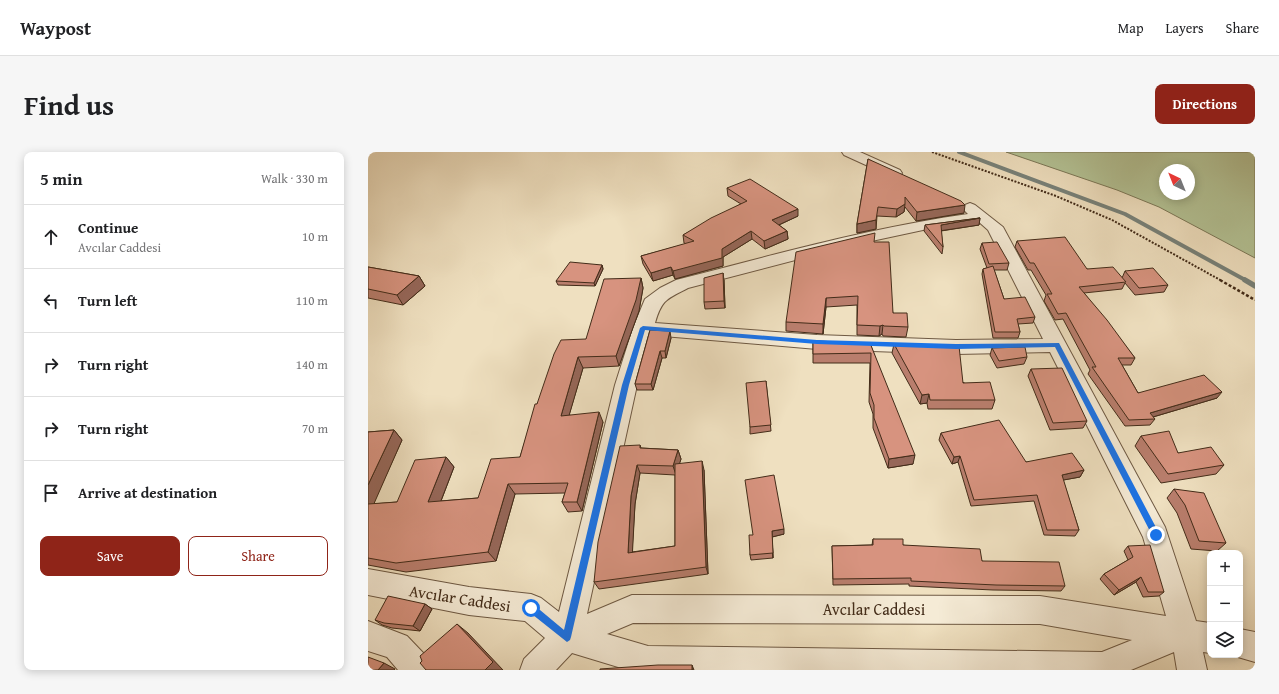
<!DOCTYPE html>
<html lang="en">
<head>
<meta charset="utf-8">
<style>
	body { margin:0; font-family:"Gentium Book Plus",serif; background:#f6f6f6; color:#202124 }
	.controls { position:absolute; right:12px; bottom:12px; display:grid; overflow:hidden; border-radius:8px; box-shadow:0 2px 10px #0003 }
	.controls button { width:36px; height:36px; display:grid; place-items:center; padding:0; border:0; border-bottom:1px solid #e0e0e0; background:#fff; color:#202124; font:20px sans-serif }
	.compass { position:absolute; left:791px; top:12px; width:36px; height:36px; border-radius:50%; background:#fff; box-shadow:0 2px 10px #0003; rotate:317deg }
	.stop { position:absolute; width:12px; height:12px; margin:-9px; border:3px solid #1a73e8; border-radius:50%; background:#fff }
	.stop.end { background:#1a73e8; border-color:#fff; box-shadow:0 1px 4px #0008 }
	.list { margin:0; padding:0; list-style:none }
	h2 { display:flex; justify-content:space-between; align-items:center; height:52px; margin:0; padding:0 16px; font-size:17px }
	h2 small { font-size:13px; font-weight:400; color:#757577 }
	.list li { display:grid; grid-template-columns:26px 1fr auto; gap:12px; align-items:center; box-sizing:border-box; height:64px; padding:0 16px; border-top:1px solid #e0e0e0 }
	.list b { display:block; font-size:15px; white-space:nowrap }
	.list p { margin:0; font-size:13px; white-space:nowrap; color:#757577 }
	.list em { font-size:13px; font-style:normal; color:#757577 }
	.actions { display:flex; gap:8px; padding:12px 16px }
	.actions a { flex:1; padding:9px 0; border:1px solid #8f2418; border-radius:8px; text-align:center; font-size:14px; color:#8f2418 }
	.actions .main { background:#8f2418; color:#fff }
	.icon { flex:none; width:22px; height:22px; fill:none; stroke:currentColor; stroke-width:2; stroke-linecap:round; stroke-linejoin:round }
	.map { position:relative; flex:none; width:887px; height:518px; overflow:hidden; border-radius:8px }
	header { display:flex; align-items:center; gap:24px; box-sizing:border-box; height:56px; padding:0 20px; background:#fff; border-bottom:1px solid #e0e0e0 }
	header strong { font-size:19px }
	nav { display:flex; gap:22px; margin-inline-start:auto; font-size:14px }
	.intro { display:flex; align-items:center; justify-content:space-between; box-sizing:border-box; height:96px; padding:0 24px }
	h1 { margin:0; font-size:28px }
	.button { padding:10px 18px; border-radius:8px; background:#8f2418; color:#fff; font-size:14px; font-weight:700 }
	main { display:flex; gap:24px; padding:0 24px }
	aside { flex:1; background:#fff; border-radius:8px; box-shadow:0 2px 10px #0003 }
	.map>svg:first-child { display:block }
</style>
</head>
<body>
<header>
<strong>Waypost</strong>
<nav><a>Map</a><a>Layers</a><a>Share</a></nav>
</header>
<div class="intro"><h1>Find us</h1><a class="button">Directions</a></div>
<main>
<aside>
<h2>5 min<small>Walk · 330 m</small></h2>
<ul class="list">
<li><svg class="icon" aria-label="ahead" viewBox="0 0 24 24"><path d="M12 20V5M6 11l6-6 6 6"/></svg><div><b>Continue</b><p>Avcılar Caddesi</p></div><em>10 m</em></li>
<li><svg class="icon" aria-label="left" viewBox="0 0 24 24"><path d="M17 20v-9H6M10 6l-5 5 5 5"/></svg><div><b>Turn left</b></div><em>110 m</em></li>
<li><svg class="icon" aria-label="right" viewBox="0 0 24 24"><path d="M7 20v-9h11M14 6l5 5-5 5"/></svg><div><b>Turn right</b></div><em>140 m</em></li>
<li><svg class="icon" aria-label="right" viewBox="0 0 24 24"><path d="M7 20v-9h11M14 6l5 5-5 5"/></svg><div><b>Turn right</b></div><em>70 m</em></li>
<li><svg class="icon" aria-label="arrive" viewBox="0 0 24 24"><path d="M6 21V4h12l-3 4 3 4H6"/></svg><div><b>Arrive at destination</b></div></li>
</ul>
<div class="actions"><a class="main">Save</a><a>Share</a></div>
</aside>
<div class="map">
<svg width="887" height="518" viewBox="0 0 887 518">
	<rect width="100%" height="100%" fill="#efe0c0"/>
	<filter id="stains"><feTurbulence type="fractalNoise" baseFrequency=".005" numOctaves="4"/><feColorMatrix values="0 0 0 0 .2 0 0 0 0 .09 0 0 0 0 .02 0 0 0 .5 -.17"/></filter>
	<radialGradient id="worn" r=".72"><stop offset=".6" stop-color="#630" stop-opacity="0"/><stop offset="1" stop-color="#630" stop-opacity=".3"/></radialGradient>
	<!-- green -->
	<path fill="#b4c396" stroke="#7c7858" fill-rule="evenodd" d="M638 0H887V106L791 55 749 38ZM797 18H821V42H797Z"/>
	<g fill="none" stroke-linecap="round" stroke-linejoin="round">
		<!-- stream-far1 -->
		<path stroke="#78827a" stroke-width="4" d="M591 0 757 62 879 129"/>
		<!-- stream -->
		<path stroke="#78827a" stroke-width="5.5" d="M877 128 887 134"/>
		<!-- minor casing -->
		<g stroke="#6e5943" stroke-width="2">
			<g id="minor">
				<path d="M474 0H492L532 18 534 21 532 24 527 25 522 24 476 3Z"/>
				<path d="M602 51 607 53 635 75 797 375 828 469 842 471V501L835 500 839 518H809L806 500 763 518H260L204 501 188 518H152L156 507 177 486 157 469 101 463 0 443V417L101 435 163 442 173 446 191 460 247 233 265 176 277 147 292 136 308 128C405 103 501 76 600 62L594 56 597 53ZM611 70 620 78 675 187 588 188 449 183 287 171C294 147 299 147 320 136L485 93 555 78ZM283 183 449 197 588 202 682 200 775 385 798 464 672 444 264 443 219 462 269 233ZM265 471 672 472 764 488 734 500 280 494 239 482Z"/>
				<path d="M0 469 39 484 61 507 65 518H30L19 505 0 499Z"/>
				<path d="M872 477 887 480V510L863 503H872Z"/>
			</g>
		</g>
		<!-- path-far1 -->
		<path stroke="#432c19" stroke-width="2" stroke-dasharray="2 1.5" stroke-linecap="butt" d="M564 0 688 44 744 68 854 129"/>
		<!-- path -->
		<path stroke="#432c19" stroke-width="2.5" stroke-dasharray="3 2" stroke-linecap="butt" d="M852 128 887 148"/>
		<!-- minor -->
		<use href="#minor" fill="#f5ebd6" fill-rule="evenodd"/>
	</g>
	<!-- wall -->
	<g fill="#b97e6d" stroke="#432c19" fill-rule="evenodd">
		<path d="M500 7 596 61 548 69 537 55 536 60 528 65 509 64 508 77 489 81V72Z"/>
		<path d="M359 36 430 64 411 73 419 79 420 87 397 97 384 87 355 105V114L307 127 305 123 285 129 275 112 273 104 318 92 316 91 315 83 373 52 360 44Z"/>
		<path d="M612 66 611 73 573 79 575 95 574 102 556 79 557 73Z"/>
		<path d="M649 89 719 117 754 126 757 119 800 133 796 140 767 143 757 131 754 137 716 141 767 206 763 213H754L770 241 849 246 785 265 787 267 782 273 757 274 720 222 722 218 695 167 687 168 676 149 678 143 663 118H660L647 95Z"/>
		<path d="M506 90 525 161 540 175 538 185 515 184 514 182 511 184 489 183V153L458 155 455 182 418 179V170Z"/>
		<path d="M614 91 641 111 639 118H626L636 147 667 165 665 171 650 172 652 180 650 186H625L614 122 615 117 619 116 612 97Z"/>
		<path d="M234 113 235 117 227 134 190 133 188 129Z"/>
		<path d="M0 115 51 124 57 134 35 153 0 146Z"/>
		<path d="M273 126 275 136 271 159 251 214 215 216 201 263 235 270 214 359 200 360 194 350 197 341 147 342 128 409 38 420 0 413V280L26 278 34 288 5 352 29 350 78 305 86 315 73 349 110 346 152 305 169 252 218 187Z"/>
		<path d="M356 128 357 156 337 157 336 150Z"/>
		<path d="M282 178 303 186 298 206H294L285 238H269L267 232Z"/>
		<path d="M445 189 502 191 545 312 520 316 505 276V262L501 250 502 211H445Z"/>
		<path d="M526 192 627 248 624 257H560L559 251 552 252 524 201Z"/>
		<path d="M624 196 659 205 656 212 629 216 622 203Z"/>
		<path d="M663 217 719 269 715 276 682 278 660 224Z"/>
		<path d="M398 229 403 279 382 282V275Z"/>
		<path d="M573 281 658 310 716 318 712 325 695 328 711 378 707 384 676 383 666 349 603 354 590 310 584 312 571 288Z"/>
		<path d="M773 284 810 301 856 313 848 322 793 331 767 294Z"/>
		<path d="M272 293 273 296 310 298 313 307 311 312 336 318 340 422 231 437 226 430ZM272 321 307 323V394L264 400 267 352Z"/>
		<path d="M806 337 858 391 849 399 823 397 809 361 799 346Z"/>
		<path d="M416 382 404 385 405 406 383 408 382 403 385 383Z"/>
		<path d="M505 387 614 409 697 434 693 439 625 438 541 434V432L465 433 464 394 504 393Z"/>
		<path d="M760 394 796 440 791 444 775 445 768 430 746 443 732 427 736 422 760 408 756 399Z"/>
		<path d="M57 452 64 457 52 479 24 476 14 473 7 468Z"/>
	</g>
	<!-- shaded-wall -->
	<g fill="#966759" stroke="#432c19">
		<path d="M537 52 536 60 528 65 529 57Z"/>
		<path d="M597 53 596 61 548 69 549 60Z"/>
		<path d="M430 57V64L404 76V68Z"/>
		<path d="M612 66 611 73 571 79 573 73Z"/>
		<path d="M508 68V77L489 81V72Z"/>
		<path d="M383 79 384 87 355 105V114L307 127 305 119 354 97Z"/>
		<path d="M419 79 420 87 397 97 396 89Z"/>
		<path d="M234 113 235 117 227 134 226 131Z"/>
		<path d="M303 115 305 123 285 129 283 121Z"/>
		<path d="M355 121 356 128 357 156 356 149Z"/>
		<path d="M51 124 57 134 35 153 29 143Z"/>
		<path d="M273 126 275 136 271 159 251 214 248 204Z"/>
		<path d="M458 146V155L455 182V172Z"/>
		<path d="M515 173 514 182 511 184 512 174Z"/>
		<path d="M302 179 303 186 298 206 297 199Z"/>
		<path d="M292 199 294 206 285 238 283 232Z"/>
		<path d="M210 205 215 216 198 274 193 264Z"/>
		<path d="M854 240 849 246 778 267 782 261Z"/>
		<path d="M561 242 559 251 552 252 554 243Z"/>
		<path d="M231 260 235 270 214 359 209 350Z"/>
		<path d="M26 278 34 288 1 363 0 362V333Z"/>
		<path d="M310 298 313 307 308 323 305 314Z"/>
		<path d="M547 303 545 312 520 316 521 307Z"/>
		<path d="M592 304 590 310 584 312 586 305Z"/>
		<path d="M78 305 86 315 69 359 60 350Z"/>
		<path d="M334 309 336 318 340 422 338 415Z"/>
		<path d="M269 313 272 321 267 352 264 409 260 401 263 344Z"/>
		<path d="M716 318 712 325 690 329 694 323Z"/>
		<path d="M140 332 147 342 128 409 120 400Z"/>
		<path d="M416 377V382L404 385 405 406 404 379Z"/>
		<path d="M773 425 768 430 746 443 751 438Z"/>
		<path d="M57 452 64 457 52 479 45 474Z"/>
		<path d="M89 472 100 481 135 518H117Z"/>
		<path d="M16 511 27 517 26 518H10Z"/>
		<path d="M324 513 326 518H324Z"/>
	</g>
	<!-- building -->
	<g fill="#d7937f" stroke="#432c19">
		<path d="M500 7 593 49 597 53 549 60 537 45V52L529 57 510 55 508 68 489 72Z"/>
		<path d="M382 27 430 57 404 68 419 79 396 89 383 79 354 97V106L305 119 303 115 283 121 273 104 326 89 315 83 343 66 379 49 359 36Z"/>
		<path d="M612 66 573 73 575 95 557 73Z"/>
		<path d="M507 81 506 90H521L525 161H539L540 175 516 174 515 173 512 174 489 173 490 144 458 146 455 172 418 170 428 100Z"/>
		<path d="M697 85 719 117 745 115 758 130 711 135 739 168 767 206H750L770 241 836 223 854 240 782 261 787 267 761 268 724 215H728L698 161 690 162 679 142H684L666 111H662L649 89Z"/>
		<path d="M629 90 641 111 621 112 614 91Z"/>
		<path d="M202 110 234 113 226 131 188 129Z"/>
		<path d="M625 114 636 147 657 145 667 165 649 167 652 180H627L615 117Z"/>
		<path d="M0 115 51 124 29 143 0 137Z"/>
		<path d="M785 116 800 133 771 136 757 119Z"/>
		<path d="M355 121 356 149 336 150V126Z"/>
		<path d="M273 126 268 148 248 204 210 205 193 264 231 260 209 350H194L200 331 140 332 120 400 28 411 0 406V352L29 350 47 308 78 305 60 350 110 346 123 307 152 305 167 252H169L186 202 193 188 218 187 236 127Z"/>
		<path d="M282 178 302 179 297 199H292L283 232H267Z"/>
		<path d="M445 189 502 191 547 303 521 307 506 266V253L502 241 503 201 445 202Z"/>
		<path d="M526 192 591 194 595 231 622 230 627 248H562L561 242 554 243Z"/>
		<path d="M657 195 659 205 631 209 624 196Z"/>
		<path d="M694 216 719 269 685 271 663 217Z"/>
		<path d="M398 229 403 273 382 275 378 231Z"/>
		<path d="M631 268 658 310 704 301 716 318 694 323 711 378H679L669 343 606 348 592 304 586 305 573 281Z"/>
		<path d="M26 278 0 333V280Z"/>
		<path d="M801 279 810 301 843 295 856 313 800 322 773 284Z"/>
		<path d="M272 293V296L310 298 305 314 269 313 263 344 260 401 307 394V312L334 309 338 415 226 430 230 390 252 294Z"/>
		<path d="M406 323 416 377 404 379 405 401 382 403 381 383H385L377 328Z"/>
		<path d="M806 337 836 341 858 391 831 389 817 353Z"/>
		<path d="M505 387H535V393L612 397 614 409 691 410 697 434 628 433 543 429V426L465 427 464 394 505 393Z"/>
		<path d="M782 393 796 440H780L773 425 751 438 736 422 765 405 760 394Z"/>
		<path d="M20 444 57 452 45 474 16 471 7 468Z"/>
		<path d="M89 472 125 510 117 518H58L52 511 54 509 52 504Z"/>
		<path d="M0 505 16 511 10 518H0Z"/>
		<path d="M290 513H324V518H232V517Z"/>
	</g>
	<!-- route -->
	<path fill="#1a73e8" d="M275 174 449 188 588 192 691 191 792 383 788 386 785 385 687 195 588 197 449 192 277 178 261 233 203 485 202 488 199 490 160 459 159 456 160 453H166L196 478 254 233 272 176Z"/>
	<g text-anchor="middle" stroke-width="3.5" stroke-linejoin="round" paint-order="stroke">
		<!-- near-street labels -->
		<g font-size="16" fill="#432c19" stroke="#f5ebd6">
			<text transform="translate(92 446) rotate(9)" y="6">Avcılar Caddesi</text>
			<text x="506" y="463">Avcılar Caddesi</text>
		</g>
	</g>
	<rect width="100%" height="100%" filter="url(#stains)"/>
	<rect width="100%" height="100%" fill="url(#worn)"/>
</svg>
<div class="controls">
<button>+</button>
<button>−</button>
<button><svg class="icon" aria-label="layers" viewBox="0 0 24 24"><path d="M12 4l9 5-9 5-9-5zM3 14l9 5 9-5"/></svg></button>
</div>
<svg class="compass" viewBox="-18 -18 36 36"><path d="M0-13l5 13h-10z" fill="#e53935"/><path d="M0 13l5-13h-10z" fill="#757577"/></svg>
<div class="stop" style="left:163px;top:456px"></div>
<div class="stop end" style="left:788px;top:383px"></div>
</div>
</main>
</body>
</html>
